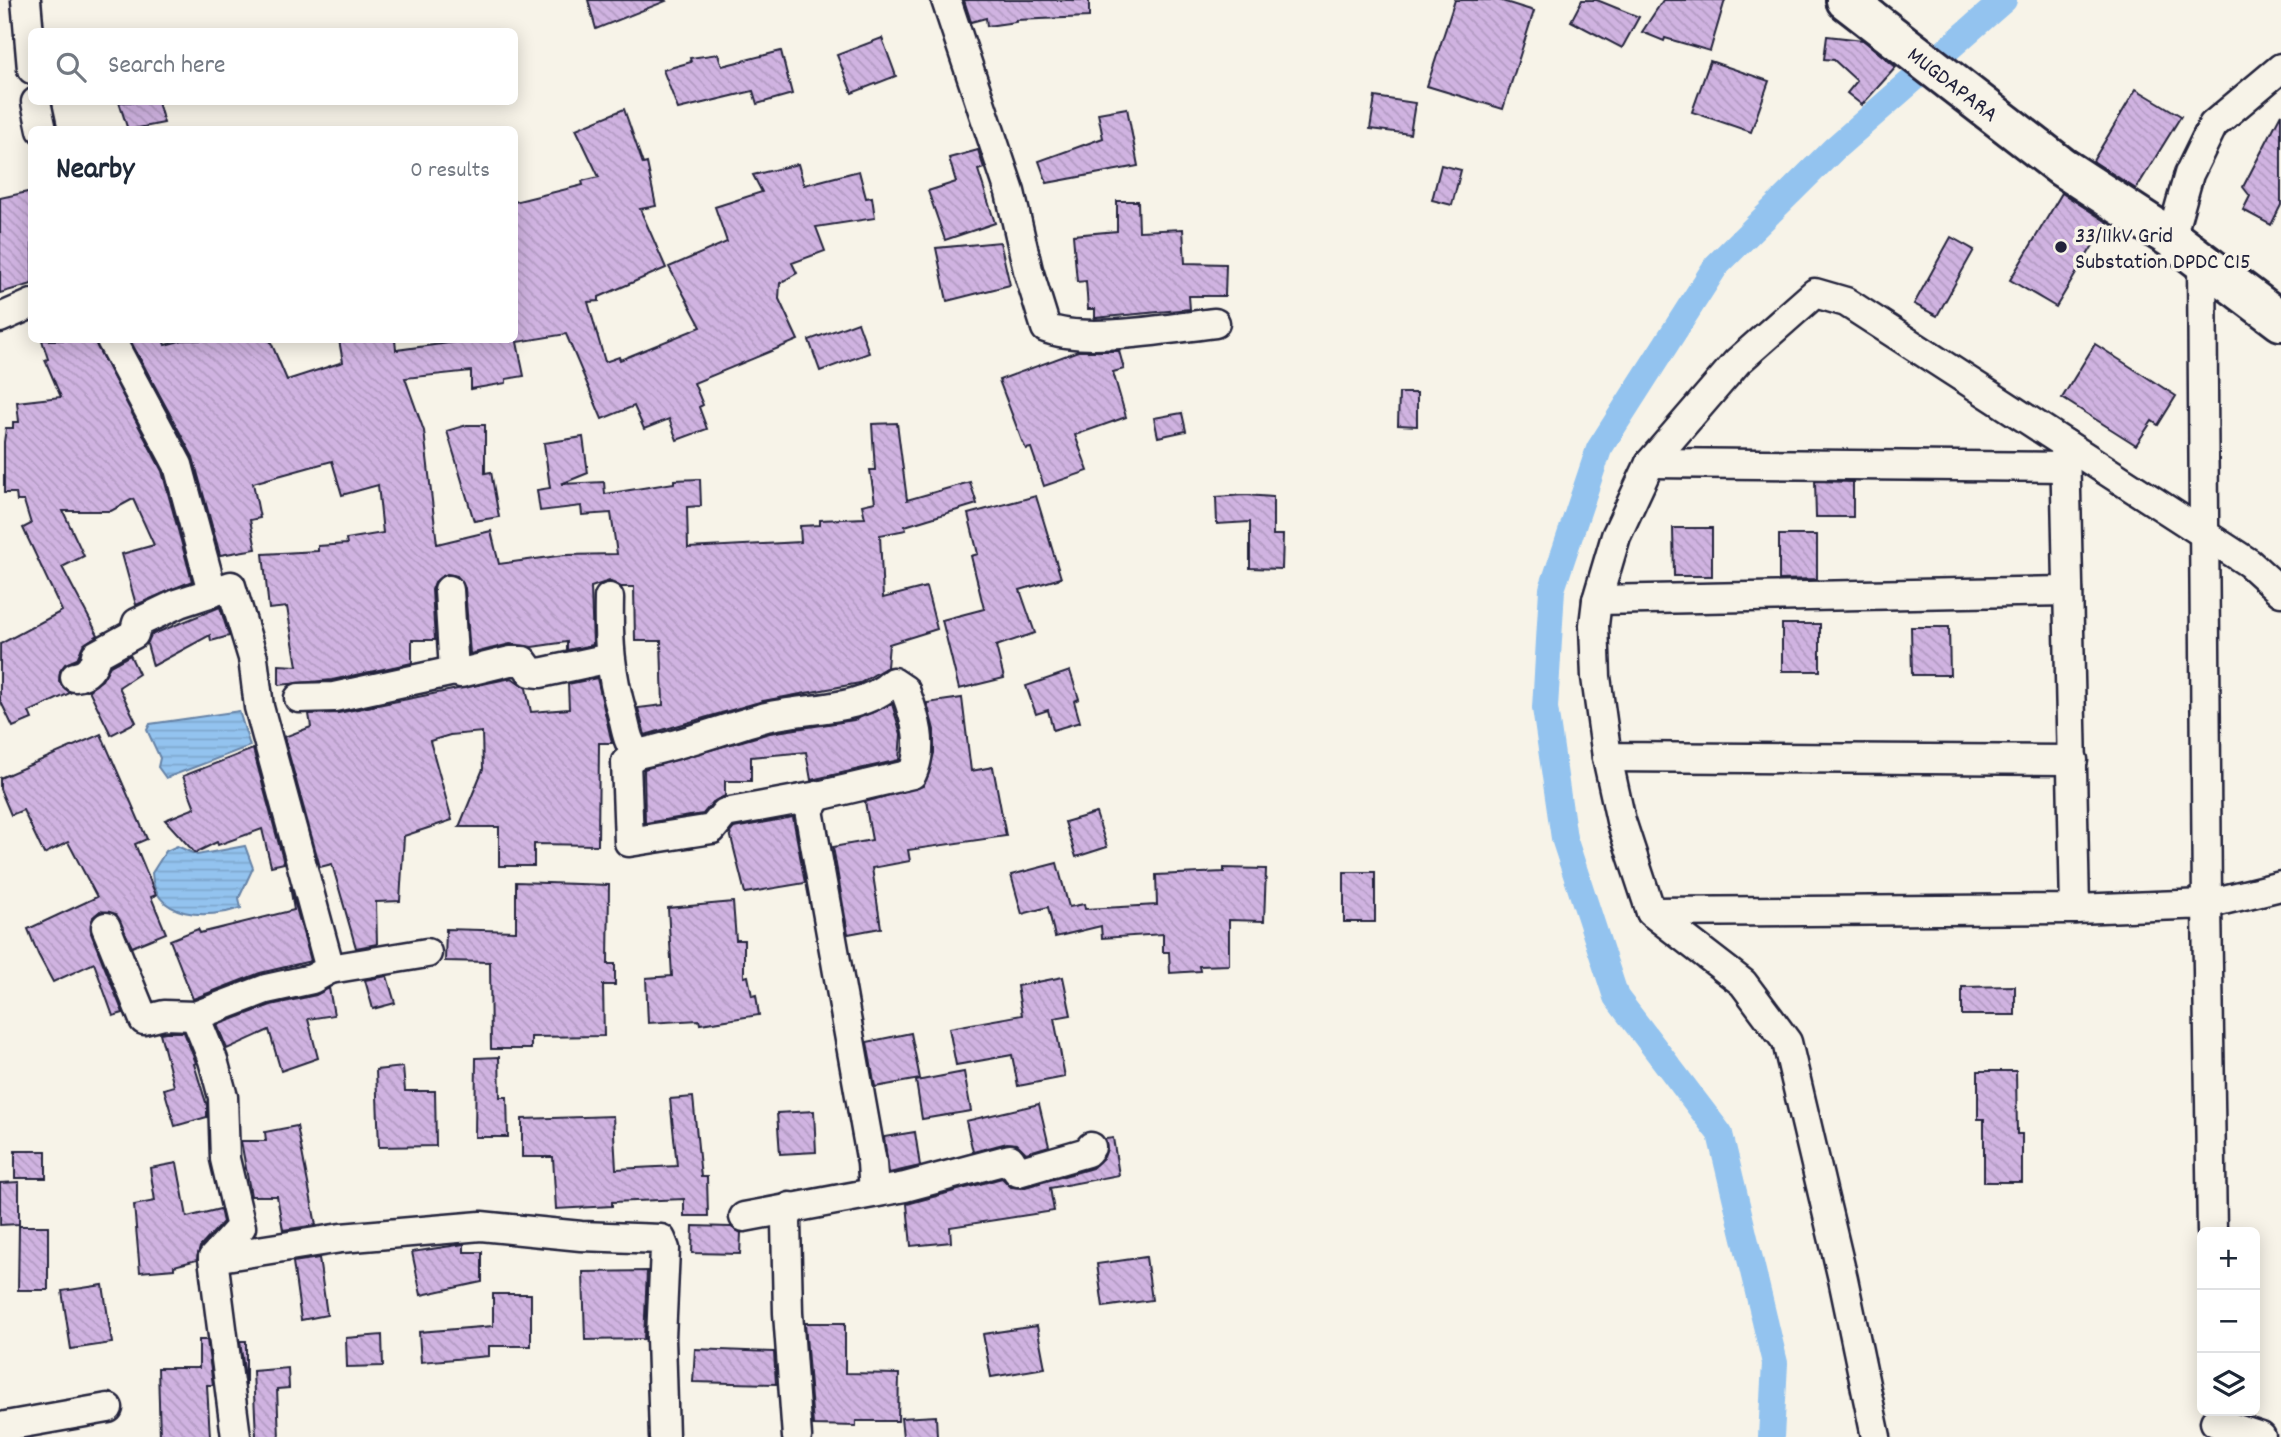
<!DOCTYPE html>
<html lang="en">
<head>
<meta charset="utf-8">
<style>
	body { margin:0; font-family:Dekko,sans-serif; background:#f6f6f7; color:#1f2937 }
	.controls { position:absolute; right:21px; bottom:21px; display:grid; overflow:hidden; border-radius:10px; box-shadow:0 4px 18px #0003 }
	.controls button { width:63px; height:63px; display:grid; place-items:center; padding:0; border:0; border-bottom:2px solid #e0e1e3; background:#fff; color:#1f2937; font:35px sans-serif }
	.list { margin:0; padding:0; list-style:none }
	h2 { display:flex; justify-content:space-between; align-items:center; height:91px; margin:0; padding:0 28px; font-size:30px }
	h2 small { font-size:23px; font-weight:400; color:#747a83 }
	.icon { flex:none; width:38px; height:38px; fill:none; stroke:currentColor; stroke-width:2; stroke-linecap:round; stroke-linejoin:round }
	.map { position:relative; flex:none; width:2281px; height:1437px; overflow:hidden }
	.search { position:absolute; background:#fff; box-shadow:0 4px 18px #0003; left:28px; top:28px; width:490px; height:77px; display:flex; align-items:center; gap:18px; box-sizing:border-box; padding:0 24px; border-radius:10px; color:#747a83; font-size:26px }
	.panel { position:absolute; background:#fff; box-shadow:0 4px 18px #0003; left:28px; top:126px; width:490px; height:217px; border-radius:10px }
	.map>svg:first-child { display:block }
</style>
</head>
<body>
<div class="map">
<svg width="2281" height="1437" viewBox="0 0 2281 1437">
	<defs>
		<pattern id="water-rules" width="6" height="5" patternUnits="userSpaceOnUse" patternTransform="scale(1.75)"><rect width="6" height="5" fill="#93c3ef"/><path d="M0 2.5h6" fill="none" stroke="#7ea7ce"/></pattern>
		<pattern id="building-back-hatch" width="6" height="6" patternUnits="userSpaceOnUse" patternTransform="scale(1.75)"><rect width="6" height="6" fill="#d0b3e1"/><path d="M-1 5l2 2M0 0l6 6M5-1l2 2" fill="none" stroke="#b29ac2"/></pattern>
	</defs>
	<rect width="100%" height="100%" fill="#f7f3e8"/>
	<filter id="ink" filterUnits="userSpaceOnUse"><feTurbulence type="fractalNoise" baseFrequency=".0143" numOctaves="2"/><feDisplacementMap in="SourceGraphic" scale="14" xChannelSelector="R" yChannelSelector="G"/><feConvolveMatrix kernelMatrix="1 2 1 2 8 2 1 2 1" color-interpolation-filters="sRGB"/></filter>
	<g filter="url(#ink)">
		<!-- water -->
		<g fill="url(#water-rules)" stroke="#6683a7" stroke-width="2">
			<path d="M239 711 250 746 166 778 158 767 160 758 147 730 150 724Z"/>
			<path d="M177 846 197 855 245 846 253 868 239 898 241 908C208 919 154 920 152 873L166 851Z"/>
		</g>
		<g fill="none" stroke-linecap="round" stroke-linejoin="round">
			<!-- canal -->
			<path stroke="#93c3ef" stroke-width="26" d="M1771 1437 1775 1363 1720 1134 1616 997 1564 838 1545 708 1552 589 1599 449 1716 266 1834 149 2004 0"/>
		</g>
		<!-- building -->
		<g fill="url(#building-back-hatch)" stroke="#22223b" stroke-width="2">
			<path d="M588 0H665L666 1 596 29Z"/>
			<path d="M964 0H1089V17L1016 20V22L987 26 986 18 971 22Z"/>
			<path d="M1455 0H1499L1534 11 1503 109 1427 86Z"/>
			<path d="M1582 0H1597L1639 17 1622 48 1571 21Z"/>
			<path d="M1663 0H1725L1710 51 1665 38 1664 41 1642 32Z"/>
			<path d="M1827 36 1863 40 1896 67 1862 105 1847 93 1857 81 1834 60 1824 59Z"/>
			<path d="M882 38 896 76 852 93 837 55Z"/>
			<path d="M781 51 792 94 757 104 753 91 678 109 663 70 691 62 690 58 718 54 722 66Z"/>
			<path d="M1710 61 1769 81 1751 132 1692 112Z"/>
			<path d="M2136 89 2181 116 2136 189 2093 161Z"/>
			<path d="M1375 97 1415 103 1410 134 1370 129Z"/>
			<path d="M119 102H158L164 123 128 130Z"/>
			<path d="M1127 108 1138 166 1047 183 1039 161 1103 138 1098 113Z"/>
			<path d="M624 109 643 164 647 163 656 206 640 209 666 268 599 297V301L588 302 605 362 619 357 620 360 701 327 669 267 727 242 715 207 762 192 753 175 798 164 804 185 859 171 866 198 872 197 875 218 816 227 825 251 792 263 797 273 780 283 779 299 798 340 694 383 703 405 699 407 707 429 677 440 669 419 644 429 634 406 602 419 566 334 517 342 524 376 506 379V383L471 389V371L405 378 424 431 437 544 491 531 499 564 565 555 617 554 611 513 582 515 581 506 540 511 537 490 550 488 544 443 583 437 588 473 561 484 604 482 605 494 674 483V480L700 479 701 506 687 507 688 548 801 542 800 526 820 525V520L865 518 862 505 875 502 870 470H875L872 424 897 423 907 500 970 482 977 504 905 526 906 530 880 535 883 598 926 587 937 629 889 644 887 667 860 683 763 701 645 735 638 708 663 705 661 641H635L634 587H621L609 581 591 587 593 645 567 650V642L532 647 510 644 470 654 465 588 457 576 447 574 435 582 432 590 435 640H412V663L332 680 279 685V665L297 666 287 607 269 609 263 554 318 551V546L347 544 346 539 383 533 378 485 342 495 332 461 253 483 260 518 250 520 256 549 220 555 193 457 130 340H163L165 345 183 340H270L287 380 343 362 339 340H395L396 350 471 340H514V202L583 185 582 181 599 177 576 129Z"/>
			<path d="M2281 114V205L2271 225 2243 210 2250 196 2243 187Z"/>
			<path d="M978 150 984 168 978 170 995 223 945 240 928 191 956 182 949 158Z"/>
			<path d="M1441 165 1461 170 1452 205 1432 200Z"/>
			<path d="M32 191V284L0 293V198Z"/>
			<path d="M2062 193 2107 222 2056 307 2010 280Z"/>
			<path d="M1117 201H1138L1139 231 1183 229 1185 263 1226 264 1225 296H1189L1190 309 1095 318V309H1088L1086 281 1077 282 1073 235 1117 231Z"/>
			<path d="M1951 237 1974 250 1937 316 1914 304Z"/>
			<path d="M1000 242 1010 285 947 301 936 248Z"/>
			<path d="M858 322 869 353 820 371 809 340Z"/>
			<path d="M42 340H94L162 471 192 581 136 605 122 554 154 545 133 499 111 511H63L84 556 62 567 98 635 83 645 77 659 65 664 60 671 59 681 70 693 29 712 32 719 13 727 0 700V644L62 611 23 528 31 524 24 501H17L16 493H4V442L6 428H13V422H19L17 402 61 397 45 360 48 359Z"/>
			<path d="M2095 344 2176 396 2158 425 2152 421 2136 445 2062 398Z"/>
			<path d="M1078 351H1119L1124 369 1113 372 1126 417 1075 435 1088 471 1044 486 1031 448 1026 449 1022 441 999 380Z"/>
			<path d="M1399 393H1417V426L1398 425Z"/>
			<path d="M1182 413 1186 431 1158 437 1154 418Z"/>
			<path d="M467 425H485V473L491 472 499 517 474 521 447 431Z"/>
			<path d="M1815 481 1853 482V517H1816Z"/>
			<path d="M1245 495 1273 497V535H1283L1282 569 1250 568V522L1217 524 1216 497Z"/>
			<path d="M1036 496 1061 578 1020 590 1035 633 996 646 1004 678 959 689 942 620 984 609 971 556 978 554 968 514Z"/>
			<path d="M1673 528H1712V576H1674Z"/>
			<path d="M1779 535H1817V579L1779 580Z"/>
			<path d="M220 607 229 636 211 641 210 635 153 666 147 644 151 635Z"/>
			<rect x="1782" y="624" width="38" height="47"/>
			<path d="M1911 627H1949L1950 675H1912Z"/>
			<path d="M130 655 139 674 119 687 136 722 111 735 89 690 102 680 110 666Z"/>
			<path d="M1070 671 1079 699 1074 701 1080 722 1053 730 1048 710 1036 714 1026 686Z"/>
			<path d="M512 678 526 688 531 712 569 709 568 684 597 678 612 743H599L598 845 534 844V866H499V827H459L483 769 482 732 450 735 430 741 452 820 404 836 400 901 376 902 377 944 356 948 332 864 320 867 284 737 311 727 309 714 338 713Z"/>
			<path d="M962 698 971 771 993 767 1006 836 908 850 910 861 872 868 881 928 848 934 833 847 872 840 865 802 923 786 934 753V730L927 703Z"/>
			<path d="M892 704 901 734 899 760 811 780 806 752 751 757V781H725V796L713 802 703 814 645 823 644 769 770 733 854 720Z"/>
			<path d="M101 734 147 839 135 844 156 895 151 897 166 933 132 947 116 914 100 911 93 917 91 933 123 1013 113 1016 94 963 53 982 38 954 28 929 97 897 68 842 44 854 23 810 11 815 0 789V778Z"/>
			<path d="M253 749 284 863 271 866 262 829 218 845 217 842 195 853 165 820 195 808 183 776Z"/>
			<path d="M1096 813 1107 847 1076 857 1065 822Z"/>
			<path d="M793 817 805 883 745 893 730 833 734 828Z"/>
			<path d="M1057 863 1069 907 1084 904 1085 909 1157 905 1156 875 1224 872V868L1266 869 1264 921 1229 920V965L1199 966 1200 971 1170 973 1169 952H1163V934L1102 938 1101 926 1055 937 1048 907 1022 914 1011 875Z"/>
			<rect x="1344" y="872" width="31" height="50"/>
			<path d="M516 882 609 885 608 964H615V985H603L604 1036 531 1037V1049H491L490 962 445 961 446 929 516 931Z"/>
			<path d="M290 886 311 961 260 973 193 999 170 940 198 929 200 933 294 910Z"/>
			<path d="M733 902 736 940H744V977L748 976 752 996 756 995 759 1015 700 1024 699 1020 648 1023 646 978 672 976 668 908Z"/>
			<path d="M387 976 395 1003 373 1009 365 980Z"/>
			<path d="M1063 977 1071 1015 1054 1018 1065 1077 1018 1086 1012 1055 956 1065 949 1028 1022 1015 1017 986Z"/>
			<path d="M2015 986V1015H1962V987Z"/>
			<path d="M329 988 334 1015 308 1019 318 1058 281 1071 269 1030 227 1049 217 1025 271 1005 316 995Z"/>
			<path d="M166 1032H184L196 1063 194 1064 207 1106V1117L175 1126 164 1089 174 1086 160 1033Z"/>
			<path d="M911 1033 920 1079 875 1087 867 1042Z"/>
			<path d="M499 1057 500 1097H507L508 1137H475L476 1058Z"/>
			<path d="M403 1067 405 1091H435L436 1146 379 1147 376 1070Z"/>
			<path d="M1978 1071H2016L2017 1134H2022V1182H1984V1119H1978Z"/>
			<path d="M964 1072 971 1111 922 1119 916 1081Z"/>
			<path d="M693 1097 701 1177H707L708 1216H684V1199L612 1202V1206L556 1209 553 1157H522V1119L613 1116 616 1169 677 1166 670 1099Z"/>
			<path d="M1039 1104 1049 1146 1026 1153 1017 1144 1007 1143 973 1152 966 1121Z"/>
			<path d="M814 1111 816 1152 780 1154 777 1113Z"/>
			<path d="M297 1126 316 1225 283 1230 277 1196H251L241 1141H266L265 1132Z"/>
			<path d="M915 1132 920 1166 889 1173 884 1137Z"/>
			<path d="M1113 1138 1119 1175 1050 1188 1054 1211 950 1227 951 1242 911 1246 907 1204 1002 1178 1011 1187 1022 1188 1092 1168 1104 1157 1107 1149 1105 1139Z"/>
			<rect x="15" y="1151" width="31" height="27"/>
			<path d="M177 1163 187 1217 220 1209 223 1222 200 1247 197 1260 174 1266V1269L140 1272 134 1205 155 1201 150 1168Z"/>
			<path d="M19 1182V1224L0 1225V1183Z"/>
			<path d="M19 1226H48V1290H18Z"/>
			<path d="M693 1226 731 1227 741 1233 740 1254 692 1253Z"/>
			<path d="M464 1244V1252H482V1282L421 1295 412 1252Z"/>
			<path d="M1146 1257 1152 1300 1103 1307 1097 1264Z"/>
			<path d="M319 1258 327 1315 301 1320 293 1262Z"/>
			<path d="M647 1271 644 1339 585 1340 583 1272Z"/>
			<path d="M103 1285 112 1343 71 1349 62 1291Z"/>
			<path d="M493 1294H531V1346H489V1356L421 1362 419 1332 493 1326Z"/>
			<path d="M805 1323H845V1373L899 1374 898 1421H856V1426L813 1425Z"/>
			<path d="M1037 1326 1045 1368 991 1377 983 1334Z"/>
			<path d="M382 1335 383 1366 347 1367 346 1338Z"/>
			<path d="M199 1340H207L213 1385H207L210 1437H160L158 1368H199Z"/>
			<path d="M240 1341H246V1385Z"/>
			<path d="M695 1349 774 1352 776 1384 693 1382Z"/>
			<path d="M288 1368 289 1388 277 1389 279 1437H256L253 1371Z"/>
			<path d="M936 1416 937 1437H903L901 1418Z"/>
		</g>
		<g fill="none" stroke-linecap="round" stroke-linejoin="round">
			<!-- street casing -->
			<g stroke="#22223b" stroke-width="33">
				<g id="street">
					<path d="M26 0 32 69"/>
					<path d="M946 0 1010 192 1028 270 1046 328C1085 344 1171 328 1215 323"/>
					<path d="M36 102 42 130"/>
					<path d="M2171 238 2189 174 2213 125 2281 68"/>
					<path d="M2202 261 2207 904 2281 886"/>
					<path d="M0 318 32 304"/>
					<path d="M111 340 178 465 212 591"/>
					<path d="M2065 444 2075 909"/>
					<path d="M1650 463 2065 467"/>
					<path d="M449 590 454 671 461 673 510 661H523L531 672 540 673 610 658"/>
					<path d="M609 598C608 640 610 672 622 713 626 729 627 742 637 754 681 745 723 729 766 717 806 707 862 712 893 682L905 690C915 717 925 746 912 774L818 796 809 810 872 1163 874 1192"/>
					<path d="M1597 600 2068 591"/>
					<path d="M75 677C87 676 94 667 96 655L134 634 137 623 179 603 231 586 253 658 259 707 330 969 312 979 266 989 195 1016 213 1060 223 1097 225 1159 241 1227 213 1258 236 1437"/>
					<path d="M299 698 334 697 454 671"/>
					<path d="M637 754 626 762 629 842 712 829 725 813 818 796"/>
					<path d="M1607 757 1621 821 1651 912 1743 983 1787 1042 1843 1279 1876 1437"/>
					<path d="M2073 760 1607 757 1596 677 1594 625 1597 600 1616 536 1650 463 1737 362 1815 293 1846 302 2249 563 2281 592"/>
					<path d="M1651 912 2075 909 2207 904 2212 1232"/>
					<path d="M106 927 144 1020 164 1015 195 1016"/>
					<path d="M330 969 427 953"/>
					<path d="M790 1207 786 1221 788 1313 797 1437"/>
					<path d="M744 1217 905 1187 1010 1159 1018 1172 1087 1152 1091 1147"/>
					<path d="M213 1258 341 1238 481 1226 581 1236 661 1239 665 1249 661 1338 664 1437"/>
					<path d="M2215 1422 2261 1437"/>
					<path d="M0 1427 108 1408"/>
				</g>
			</g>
			<!-- secondary casing -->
			<g stroke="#22223b" stroke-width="44">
				<g id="secondary">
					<path id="s1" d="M1846 0 2062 167 2171 238 2281 321"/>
				</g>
			</g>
			<!-- street -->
			<use href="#street" stroke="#f7f3e8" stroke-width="28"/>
			<!-- secondary -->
			<use href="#secondary" stroke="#f7f3e8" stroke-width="38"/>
		</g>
	</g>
	<!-- markers -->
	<circle fill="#22223b" stroke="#f7f3e8" stroke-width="2.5" cx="2061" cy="247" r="7"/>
	<g text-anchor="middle" stroke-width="7" stroke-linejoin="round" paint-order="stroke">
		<!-- street labels -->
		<g font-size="23" fill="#22223b" stroke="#f7f3e8">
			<text dy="8" stroke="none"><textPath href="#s1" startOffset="136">MUGDAPARA</textPath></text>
		</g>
		<!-- poi labels -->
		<g font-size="23" fill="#22223b" stroke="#f7f3e8" text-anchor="start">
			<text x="2075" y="242">33/11kV Grid<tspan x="2075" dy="26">Substation DPDC C15</tspan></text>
		</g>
	</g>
</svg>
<div class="controls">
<button>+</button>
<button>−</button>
<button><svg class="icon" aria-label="layers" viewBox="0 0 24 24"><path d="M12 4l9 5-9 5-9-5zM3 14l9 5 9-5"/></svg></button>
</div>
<div class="search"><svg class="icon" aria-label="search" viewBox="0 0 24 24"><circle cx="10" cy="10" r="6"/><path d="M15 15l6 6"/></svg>Search here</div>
<section class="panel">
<h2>Nearby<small>0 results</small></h2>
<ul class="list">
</ul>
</section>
</div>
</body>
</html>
